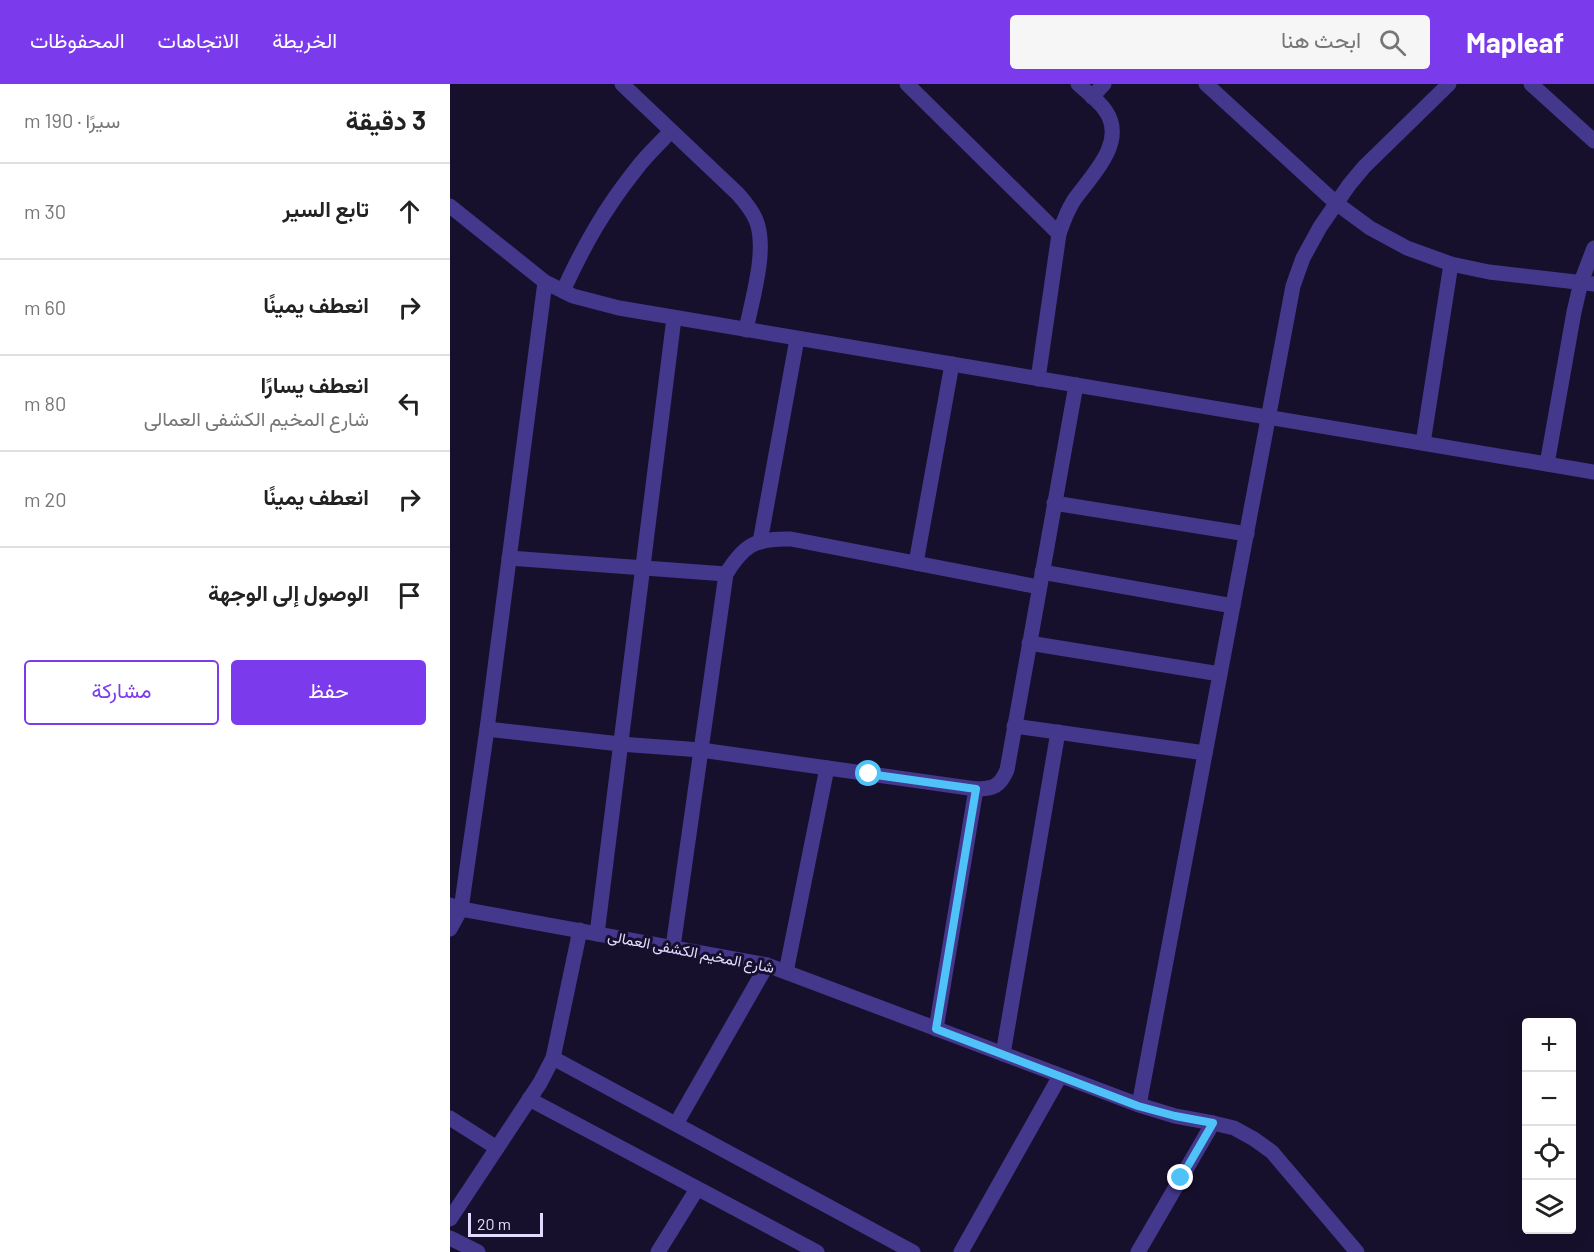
<!DOCTYPE html>
<html lang="ar">
<head>
<meta charset="utf-8">
<style>
	body { margin:0; font-family:Barlow,Vazirmatn,sans-serif; background:#f6f6f6; color:#222; direction:rtl }
	.controls { position:absolute; right:18px; bottom:18px; display:grid; overflow:hidden; border-radius:6px; box-shadow:0 3px 15px #0003 }
	.controls button { width:54px; height:54px; display:grid; place-items:center; padding:0; border:0; border-bottom:2px solid #e0e0e0; background:#fff; color:#222; font:30px sans-serif }
	.scale { position:absolute; left:18px; bottom:15px; width:75px; box-sizing:border-box; padding-left:6px; border:3px solid #e2dbff; border-top:0; font-size:16px; line-height:21px; white-space:nowrap; color:#e2dbff; -webkit-text-stroke:4px #17102c; paint-order:stroke }
	.stop { position:absolute; width:18px; height:18px; margin:-14px; border:4px solid #4fc3f7; border-radius:50%; background:#fff }
	.stop.end { background:#4fc3f7; border-color:#fff; box-shadow:0 2px 6px #0008 }
	.list { margin:0; padding:0; list-style:none }
	h2 { display:flex; justify-content:space-between; align-items:center; height:78px; margin:0; padding:0 24px; font-size:26px }
	h2 small { font-size:20px; font-weight:400; color:#767676 }
	.list li { display:grid; grid-template-columns:39px 1fr auto; gap:18px; align-items:center; box-sizing:border-box; height:96px; padding:0 24px; border-top:2px solid #e0e0e0 }
	.list b { display:block; font-size:22px; white-space:nowrap }
	.list p { margin:0; font-size:20px; white-space:nowrap; color:#767676 }
	.list em { font-size:20px; font-style:normal; color:#767676 }
	.actions { display:flex; gap:12px; padding:18px 24px }
	.actions a { flex:1; padding:14px 0; border:2px solid #7c3aed; border-radius:6px; text-align:center; font-size:21px; color:#7c3aed }
	.actions .main { background:#7c3aed; color:#fff }
	.icon { flex:none; width:33px; height:33px; fill:none; stroke:currentColor; stroke-width:2; stroke-linecap:round; stroke-linejoin:round }
	.map { position:relative; flex:none; width:1144px; height:1168px; overflow:hidden; direction:ltr }
	header { display:flex; align-items:center; gap:36px; box-sizing:border-box; height:84px; padding:0 30px; background:#7c3aed; color:#fff }
	header strong { font-size:28px }
	nav { display:flex; gap:33px; margin-inline-start:auto; font-size:21px }
	.search { width:420px; height:54px; background:#f6f6f6; display:flex; align-items:center; gap:15px; box-sizing:border-box; padding:0 21px; border-radius:6px; color:#767676; font-size:22px }
	main { display:flex }
	aside { flex:1; background:#fff }
	.map>svg:first-child { display:block }
</style>
</head>
<body>
<header>
<strong>Mapleaf</strong>
<div class="search"><svg class="icon" aria-label="search" viewBox="0 0 24 24"><circle cx="10" cy="10" r="6"/><path d="M15 15l6 6"/></svg>ابحث هنا</div>
<nav><a>الخريطة</a><a>الاتجاهات</a><a>المحفوظات</a></nav>
</header>
<main>
<div class="map">
<svg width="1144" height="1168" viewBox="0 0 1144 1168">
	<rect width="100%" height="100%" fill="#17102c"/>
	<g fill="none" stroke-linecap="round" stroke-linejoin="round">
		<!-- street -->
		<g stroke="#44388d" stroke-width="15">
			<path d="M172 0 288 110C295 118 302 126 306 136 318 165 302 215 296 246"/>
			<path d="M457 0 609 150"/>
			<path d="M756 0 886 119 920 144 957 164 1001 180 1039 188 1144 200"/>
			<path d="M1081 0 1144 57"/>
			<path d="M642 13 654 0"/>
			<path d="M0 122 95 198 123 212 169 224 1144 388"/>
			<path d="M113 207C134 161 155 124 187 84 197 71 210 59 221 47"/>
			<path d="M588 295 609 150C613 138 617 127 624 116 641 92 678 58 655 26 648 16 637 8 628 0"/>
			<path d="M973 359 1001 180"/>
			<path d="M1097 380 1124 228 1131 198 1144 164"/>
			<path d="M604 419 797 450"/>
			<path d="M310 458 347 255"/>
			<path d="M59 474 276 490"/>
			<path d="M466 479 502 280"/>
			<path d="M592 488 783 522"/>
			<path d="M579 559 770 590"/>
			<path d="M564 642 755 669"/>
			<path d="M37 645 170 660 251 666 526 705C544 705 550 702 557 686L626 301"/>
			<path d="M0 821 11 825 317 881 689 1021 725 1032 763 1039 784 1044 804 1055 822 1068 907 1168"/>
			<path d="M0 845 11 825 37 645 95 198"/>
			<path d="M147 850 224 234"/>
			<path d="M223 863 276 490C294 461 305 454 341 455L589 503"/>
			<path d="M336 888 377 684"/>
			<path d="M486 945 526 705"/>
			<path d="M553 970 608 648"/>
			<path d="M103 974 463 1168"/>
			<path d="M79 1015 367 1168"/>
			<path d="M689 1021 843 202 853 174 870 143 899 101 914 83 999 0"/>
			<path d="M0 1034 47 1064"/>
			<path d="M226 1040 317 881"/>
			<path d="M0 1135 90 999 103 974 130 846"/>
			<path d="M0 1154 28 1168"/>
			<path d="M208 1168 247 1105"/>
			<path d="M511 1168 610 992"/>
			<path d="M688 1168 763 1039"/>
		</g>
	</g>
	<g fill="none" stroke-linecap="round" stroke-linejoin="round">
		<!-- route -->
		<path stroke="#4fc3f7" stroke-width="8" d="M419 690 526 705 486 945 688 1022 725 1032 763 1039 731 1094"/>
	</g>
	<g text-anchor="middle" stroke-width="6" stroke-linejoin="round" paint-order="stroke">
		<!-- street labels -->
		<g font-size="15" fill="#e2dbff" stroke="#17102c">
			<text transform="translate(241 868) rotate(11)" y="5">شارع المخيم الكشفى العمالى</text>
		</g>
	</g>
</svg>
<div class="controls">
<button>+</button>
<button>−</button>
<button><svg class="icon" aria-label="locate" viewBox="0 0 24 24"><circle cx="12" cy="12" r="6"/><path d="M12 2v4M12 18v4M2 12h4M18 12h4"/></svg></button>
<button><svg class="icon" aria-label="layers" viewBox="0 0 24 24"><path d="M12 4l9 5-9 5-9-5zM3 14l9 5 9-5"/></svg></button>
</div>
<div class="scale">20 m</div>
<div class="stop" style="left:419px;top:690px"></div>
<div class="stop end" style="left:731px;top:1094px"></div>
</div>
<aside>
<h2>3 دقيقة<small>سيرًا · 190 m</small></h2>
<ul class="list">
<li><svg class="icon" aria-label="ahead" viewBox="0 0 24 24"><path d="M12 20V5M6 11l6-6 6 6"/></svg><div><b>تابع السير</b></div><em>30 m</em></li>
<li><svg class="icon" aria-label="right" viewBox="0 0 24 24"><path d="M7 20v-9h11M14 6l5 5-5 5"/></svg><div><b>انعطف يمينًا</b></div><em>60 m</em></li>
<li><svg class="icon" aria-label="left" viewBox="0 0 24 24"><path d="M17 20v-9H6M10 6l-5 5 5 5"/></svg><div><b>انعطف يسارًا</b><p>شارع المخيم الكشفى العمالى</p></div><em>80 m</em></li>
<li><svg class="icon" aria-label="right" viewBox="0 0 24 24"><path d="M7 20v-9h11M14 6l5 5-5 5"/></svg><div><b>انعطف يمينًا</b></div><em>20 m</em></li>
<li><svg class="icon" aria-label="arrive" viewBox="0 0 24 24"><path d="M6 21V4h12l-3 4 3 4H6"/></svg><div><b>الوصول إلى الوجهة</b></div></li>
</ul>
<div class="actions"><a class="main">حفظ</a><a>مشاركة</a></div>
</aside>
</main>
</body>
</html>
